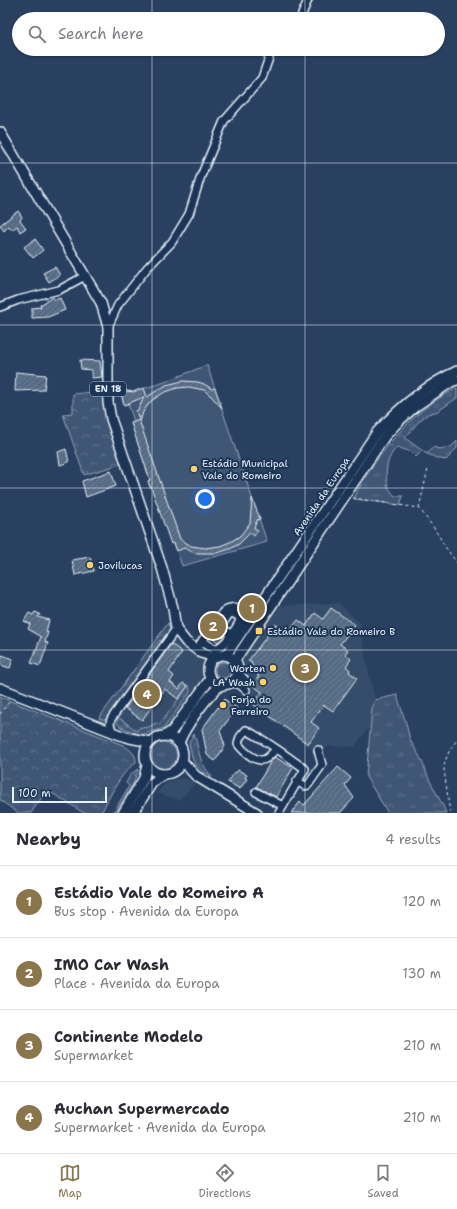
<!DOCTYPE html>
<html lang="en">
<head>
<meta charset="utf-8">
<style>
	body { margin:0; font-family:"Shantell Sans",sans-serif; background:#f2f2f3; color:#2b2b33 }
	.scale { position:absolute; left:12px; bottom:10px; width:95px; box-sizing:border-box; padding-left:4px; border:2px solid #e8f1f8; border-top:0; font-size:11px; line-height:14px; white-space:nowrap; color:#e8f1f8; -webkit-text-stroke:3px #1d3557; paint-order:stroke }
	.you { position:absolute; left:205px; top:499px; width:14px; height:14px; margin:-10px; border:3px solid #fff; border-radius:50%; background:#1a73e8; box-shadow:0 0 0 6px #1a73e833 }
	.badge { display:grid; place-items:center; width:26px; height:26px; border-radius:50%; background:#8a764a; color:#fff; font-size:13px; font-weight:700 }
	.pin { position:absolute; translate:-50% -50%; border:2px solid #fff; box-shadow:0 1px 4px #0006 }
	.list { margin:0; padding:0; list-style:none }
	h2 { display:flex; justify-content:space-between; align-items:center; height:52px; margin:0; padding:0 16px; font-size:17px }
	h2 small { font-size:13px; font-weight:400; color:#7c7c81 }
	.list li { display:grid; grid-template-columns:26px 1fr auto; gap:12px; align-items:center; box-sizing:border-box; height:72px; padding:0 16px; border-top:1px solid #e1e1e2 }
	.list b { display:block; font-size:15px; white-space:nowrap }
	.list p { margin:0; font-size:13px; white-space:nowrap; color:#7c7c81 }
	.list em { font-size:13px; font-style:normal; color:#7c7c81 }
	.icon { flex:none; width:22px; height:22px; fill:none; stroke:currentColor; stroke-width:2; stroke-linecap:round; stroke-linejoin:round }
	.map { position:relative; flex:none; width:457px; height:813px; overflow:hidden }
	.search { position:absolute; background:#fff; box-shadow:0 1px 3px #0004; left:12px; right:12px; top:12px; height:44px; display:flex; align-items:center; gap:10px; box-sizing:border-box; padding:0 14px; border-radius:22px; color:#7c7c81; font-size:15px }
	.sheet { height:340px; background:#fff }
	nav { display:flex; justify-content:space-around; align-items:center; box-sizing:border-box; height:56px; border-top:1px solid #e1e1e2; background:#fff; font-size:11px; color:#7c7c81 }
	nav a { display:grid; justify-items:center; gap:2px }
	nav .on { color:#8a764a }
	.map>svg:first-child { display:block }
</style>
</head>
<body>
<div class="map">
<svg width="457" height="813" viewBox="0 0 457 813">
	<defs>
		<pattern id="grass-tufts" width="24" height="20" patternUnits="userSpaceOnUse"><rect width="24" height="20" fill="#415774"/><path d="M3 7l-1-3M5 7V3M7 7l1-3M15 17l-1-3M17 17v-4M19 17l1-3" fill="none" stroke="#5c7089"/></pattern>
		<pattern id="forest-crowns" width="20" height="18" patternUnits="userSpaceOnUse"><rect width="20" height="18" fill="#415774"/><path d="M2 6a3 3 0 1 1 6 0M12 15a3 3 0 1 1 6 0" fill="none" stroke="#5c7089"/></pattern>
		<pattern id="building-hatch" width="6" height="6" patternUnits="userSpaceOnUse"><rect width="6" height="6" fill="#556a83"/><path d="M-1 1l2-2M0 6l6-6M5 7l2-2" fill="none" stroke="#6d8095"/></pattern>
	</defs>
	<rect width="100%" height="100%" fill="#294061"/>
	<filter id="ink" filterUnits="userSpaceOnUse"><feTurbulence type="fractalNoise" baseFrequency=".025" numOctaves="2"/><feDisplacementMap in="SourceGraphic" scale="8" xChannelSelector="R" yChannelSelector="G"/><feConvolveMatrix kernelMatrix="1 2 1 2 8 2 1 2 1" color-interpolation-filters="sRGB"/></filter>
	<g filter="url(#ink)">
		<!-- built -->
		<g fill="#364d6b">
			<path d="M275 599 280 606 338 603 360 623 366 660 375 700 372 709 371 725 355 746 349 747 331 746 316 752 251 705 246 690 231 683 235 679 238 672 237 663Z"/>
			<path d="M174 615 176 629 201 653 208 666 209 676 164 736 152 740 94 725Z"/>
			<path d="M178 779H187L195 784 179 800 157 793 166 783Z"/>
		</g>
		<!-- grass -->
		<g fill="url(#grass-tufts)" stroke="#94a4b6">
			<path d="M457 388V398L438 411 428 414 419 421 405 438 427 454 433 447 439 449 451 447 457 441V448L446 460 436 458 422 451 416 457 411 452 397 447C387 457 384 472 388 486 389 489 392 493 395 496H403L400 505 354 499C359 486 366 476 374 464 396 433 422 405 457 388Z"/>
			<path d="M168 623 171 632 163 642 160 640 154 647 157 650 105 720 99 718Z"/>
			<circle cx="223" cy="670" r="8"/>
			<path d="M189 685 190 692 164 728 141 735 121 727 117 723 118 717 137 731 140 727 147 728 156 723 159 725Z"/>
			<path d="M397 695 406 723 410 740 420 757 429 779 443 806 446 813H388L366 777 372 709 375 700Z"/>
			<path d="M194 734C201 754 197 759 212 777 191 764 194 765 189 742Z"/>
			<circle cx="163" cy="756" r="14"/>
			<path d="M138 769 134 782 115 813H113L129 786 126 783 131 774Z"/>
		</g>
		<!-- forest -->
		<g fill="url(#forest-crowns)" stroke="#94a4b6">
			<path d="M103 391C104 419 112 438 121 464L84 475 63 414 73 413V394Z"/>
			<path d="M0 697 123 745C129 749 136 753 136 762 119 775 111 795 101 813H84L47 790 31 813H18L0 800Z"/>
		</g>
		<!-- park -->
		<path fill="#415774" stroke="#94a4b6" d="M207 365 267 542 182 566 174 543 151 487H150L148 481 150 480 131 423 134 421 128 404 124 405 121 393 127 391 132 392 162 383Z"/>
		<!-- building -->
		<g fill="url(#building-hatch)" stroke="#e8f1f8">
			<path d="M18 211 22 217 20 220 26 228 20 232 17 226 12 230 9 226 4 231 0 225Z"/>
			<path d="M35 239 43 250 33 258 24 247Z"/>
			<path d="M55 267 60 275 49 282 43 273Z"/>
			<path d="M53 297 55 300 60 298 65 310 48 317 32 318V308L41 307 40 305Z"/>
			<path d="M80 360 100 361 102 377 92 378V370L81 369Z"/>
			<path d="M16 372 46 375 44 390 15 391Z"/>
			<path d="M183 381 198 382 204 384 212 389 215 388 222 408 211 396 204 390 189 387 177 388 163 393 151 401 143 412 140 422 136 411 138 410 144 397 124 405 121 393 127 391 133 392 144 388 147 397 166 385Z"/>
			<path d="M139 420 180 539 191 546 205 548 220 546 230 542 240 536 250 523 252 498 260 519 257 520 254 528 258 530 254 536 250 533 239 544 230 549 217 553H195L184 548 177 551 174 543 171 544 151 487H150L148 481 150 480 131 423Z"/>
			<path d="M66 449 69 462 60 465 58 452Z"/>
			<path d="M111 471 116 486 86 497 82 481Z"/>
			<path d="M90 557 94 571 75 575 72 560Z"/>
			<path d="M331 608 355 625 340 644 348 650 345 654 351 659 346 666 350 670 349 672 357 678 333 711 324 705 311 722 319 728 308 744 253 704 262 692 252 685 259 676 257 675 260 671 251 665 252 663 248 661 276 624 288 633 298 620 306 626 315 613 323 619Z"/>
			<path d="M35 612 40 614 38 617 49 620 46 632H48L45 642 48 643 40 666 31 663 41 637 28 629 30 624 24 621 29 613 33 615Z"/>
			<path d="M217 612V615L220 618 216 624 215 629 224 636 218 642 211 637 212 634 210 630H205Z"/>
			<path d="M171 644 182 652 169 672 174 676 170 682 179 689 183 683 188 686 178 699 165 689 142 720 125 708Z"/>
			<path d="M2 655 13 659 10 668 0 665Z"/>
			<path d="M224 699 237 708 220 731 225 746 215 761 207 755 202 729Z"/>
			<path d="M275 757 293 768 276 797 256 787 271 761Z"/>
			<path d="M338 767 351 778 345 785 354 798 340 813H291L300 802 304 805Z"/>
			<path d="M238 770 247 775 245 778 247 779 240 789 228 782 234 772 236 773Z"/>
		</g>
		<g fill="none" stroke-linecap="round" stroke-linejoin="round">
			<!-- minor-tunnel -->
			<path stroke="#465b78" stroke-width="7" stroke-dasharray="7 3.5" stroke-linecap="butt" d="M207 634 222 613"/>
			<!-- minor casing -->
			<g stroke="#e8f1f8" stroke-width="10">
				<g id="minor">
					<path d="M300 19 308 0"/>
					<path d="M0 307 18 300 59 290 85 276"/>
					<path d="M108 327 118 305 147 268 172 242 189 214 201 176 224 121 262 78 272 49"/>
					<path d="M231 634 220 627 230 613 235 614 240 618 239 622"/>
					<path d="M202 641 215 649C228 645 239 622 246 611 239 606 227 606 222 613"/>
					<path d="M200 644 207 634"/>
					<path d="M238 672 246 681"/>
					<path d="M231 683 239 684 246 690"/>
					<path d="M112 731 110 724 111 719 176 629"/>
					<path d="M276 749C273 752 270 756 267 758 258 765 243 751 238 744L240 737 246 730C267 741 286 755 305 769L279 813"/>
					<path d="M297 781 305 786 308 785 322 765 318 750"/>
					<path d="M256 792 283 806"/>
				</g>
			</g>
			<!-- major casing -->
			<g stroke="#e8f1f8" stroke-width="12">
				<g id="major">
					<path d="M0 132 101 303 108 327V402L111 419 162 568 173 608 176 629 186 642 201 653 214 657"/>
					<circle cx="223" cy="670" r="15"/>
					<path d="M226 655 377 432C400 407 426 385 457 371"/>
					<path d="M235 660 385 436 399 421 416 406 451 382 457 380"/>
					<path d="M0 688 120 735 130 738 150 742"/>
					<circle cx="164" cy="755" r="19"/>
					<path d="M164 736 172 731 210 679"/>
					<path d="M179 743C184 728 208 695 221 685"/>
					<path d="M182 761 196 776 257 813"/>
					<path d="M123 813 144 778 147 765"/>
					<path d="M133 813 152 783 164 774"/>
				</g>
			</g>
			<!-- path -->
			<g stroke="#e8f1f8" stroke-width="1" stroke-dasharray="3 3" stroke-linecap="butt">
				<path d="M353 498 419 508 434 528 446 548 457 563"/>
				<path d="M419 508 428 469"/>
				<path d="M0 714 10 701"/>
				<path d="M450 813 444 769C445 757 450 749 457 740"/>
			</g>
			<!-- minor -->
			<use href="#minor" stroke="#1d3557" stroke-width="7"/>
			<!-- major -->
			<use href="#major" stroke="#1d3557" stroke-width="9"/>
		</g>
	</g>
	<!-- grid -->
	<path fill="none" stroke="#e8f1f8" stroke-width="1" stroke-opacity="0.55" d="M152 0V19M305 0V19M152 49V813M305 49V813M0 163H457M0 325H457M0 488H457M0 650H457"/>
	<!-- markers -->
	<g fill="#ffd166" stroke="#1d3557" stroke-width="1.5">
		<circle cx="194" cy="469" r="4"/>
		<circle cx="90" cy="565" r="4"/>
		<rect x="255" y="627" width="8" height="8" rx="2"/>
		<circle cx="273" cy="668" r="4"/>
		<circle cx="263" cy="682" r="4"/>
		<circle cx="223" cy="705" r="4"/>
	</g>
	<g text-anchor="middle" stroke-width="4" stroke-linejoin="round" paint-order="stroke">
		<!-- shield labels -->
		<rect fill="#1d3557" stroke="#abb9c8" stroke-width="1" x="90" y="382" width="36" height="14" rx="3"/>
		<g font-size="9" font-weight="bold" fill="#e8f1f8">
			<text x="108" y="392">EN 18</text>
		</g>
		<!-- poi labels -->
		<g font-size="10" fill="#e8f1f8" stroke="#1d3557" text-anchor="start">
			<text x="202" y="467">Estádio Municipal<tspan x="202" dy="12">Vale do Romeiro</tspan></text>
			<text x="98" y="569">Jovilucas</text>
			<text x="267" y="635">Estádio Vale do Romeiro B</text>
			<text x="265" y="672" text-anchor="end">Worten</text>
			<text x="255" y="686" text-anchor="end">LA Wash</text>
			<text x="231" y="703">Forja do<tspan x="231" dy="12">Ferreiro</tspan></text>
		</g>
		<!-- street labels -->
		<g font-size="10" fill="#e8f1f8" stroke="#1d3557">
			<text transform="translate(321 496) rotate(-56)" y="4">Avenida da Europa</text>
		</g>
	</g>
</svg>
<div class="scale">100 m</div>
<div class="you"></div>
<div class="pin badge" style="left:252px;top:608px">1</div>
<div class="pin badge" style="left:213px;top:626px">2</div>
<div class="pin badge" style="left:305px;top:668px">3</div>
<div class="pin badge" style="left:147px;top:694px">4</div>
<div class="search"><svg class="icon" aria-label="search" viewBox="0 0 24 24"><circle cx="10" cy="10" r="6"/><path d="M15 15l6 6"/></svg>Search here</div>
</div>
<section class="sheet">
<h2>Nearby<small>4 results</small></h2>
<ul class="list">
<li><span class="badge">1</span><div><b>Estádio Vale do Romeiro A</b><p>Bus stop · Avenida da Europa</p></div><em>120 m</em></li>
<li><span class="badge">2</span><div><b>IMO Car Wash</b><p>Place · Avenida da Europa</p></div><em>130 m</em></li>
<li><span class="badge">3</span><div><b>Continente Modelo</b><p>Supermarket</p></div><em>210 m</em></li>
<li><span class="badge">4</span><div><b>Auchan Supermercado</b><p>Supermarket · Avenida da Europa</p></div><em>210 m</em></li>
</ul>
</section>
<nav>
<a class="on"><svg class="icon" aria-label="map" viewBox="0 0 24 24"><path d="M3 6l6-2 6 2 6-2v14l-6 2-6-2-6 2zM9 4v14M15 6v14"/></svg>Map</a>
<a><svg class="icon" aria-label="directions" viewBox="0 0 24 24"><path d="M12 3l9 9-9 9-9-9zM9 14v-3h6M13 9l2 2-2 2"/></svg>Directions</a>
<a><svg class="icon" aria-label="saved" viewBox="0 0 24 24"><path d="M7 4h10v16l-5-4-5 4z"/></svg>Saved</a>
</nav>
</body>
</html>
